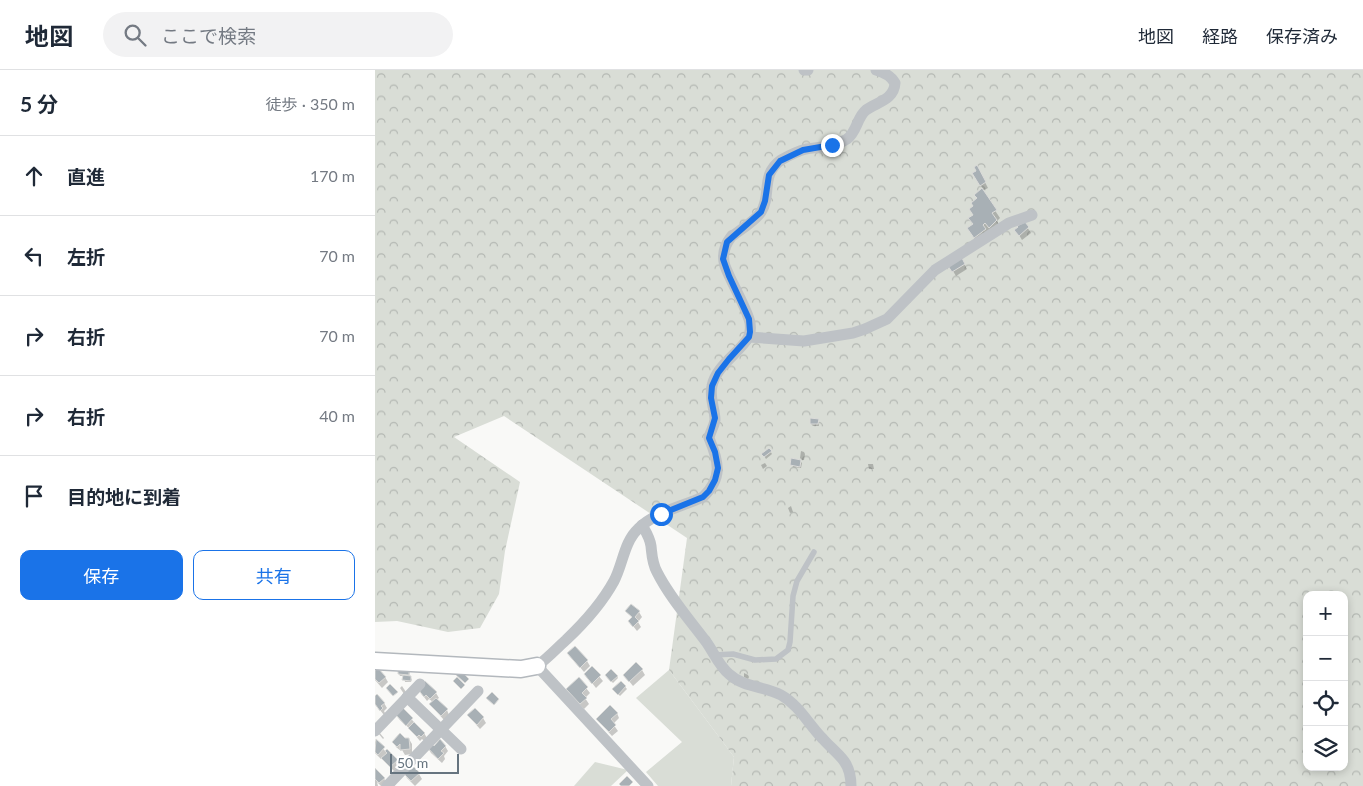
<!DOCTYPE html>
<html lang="ja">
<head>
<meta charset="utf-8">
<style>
	body { margin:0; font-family:Lato,"Noto Sans JP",sans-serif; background:#f2f2f3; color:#1f2937 }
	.controls { position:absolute; right:15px; bottom:15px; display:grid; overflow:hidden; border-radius:10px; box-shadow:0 2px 8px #0003 }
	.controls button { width:45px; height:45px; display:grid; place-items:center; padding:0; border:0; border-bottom:1px solid #e0e1e3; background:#fff; color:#1f2937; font:25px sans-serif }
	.scale { position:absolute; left:15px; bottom:12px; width:69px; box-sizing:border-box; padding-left:5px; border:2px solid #66747f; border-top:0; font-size:14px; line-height:18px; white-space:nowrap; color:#66747f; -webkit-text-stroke:4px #fff; paint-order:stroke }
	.stop { position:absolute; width:15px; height:15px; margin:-11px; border:4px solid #1a73e8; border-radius:50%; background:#fff }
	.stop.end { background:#1a73e8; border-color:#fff; box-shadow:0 1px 5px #0008 }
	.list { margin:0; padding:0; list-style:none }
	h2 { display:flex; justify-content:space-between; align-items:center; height:65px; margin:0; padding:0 20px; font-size:21px }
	h2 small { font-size:16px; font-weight:400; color:#747a83 }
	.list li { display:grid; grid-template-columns:32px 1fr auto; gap:15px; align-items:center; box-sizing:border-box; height:80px; padding:0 20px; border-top:1px solid #e0e1e3 }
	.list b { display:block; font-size:19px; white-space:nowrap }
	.list em { font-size:16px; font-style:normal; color:#747a83 }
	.actions { display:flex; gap:10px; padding:15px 20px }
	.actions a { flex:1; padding:11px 0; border:1px solid #1a73e8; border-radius:10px; text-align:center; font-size:18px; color:#1a73e8 }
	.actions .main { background:#1a73e8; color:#fff }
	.icon { flex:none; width:28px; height:28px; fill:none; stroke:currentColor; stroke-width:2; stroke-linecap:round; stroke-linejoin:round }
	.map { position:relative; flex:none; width:988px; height:716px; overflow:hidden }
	header { display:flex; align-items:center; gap:30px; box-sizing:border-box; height:70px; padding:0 25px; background:#fff; border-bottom:1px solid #e0e1e3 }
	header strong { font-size:24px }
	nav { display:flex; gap:28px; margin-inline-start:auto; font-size:18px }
	.search { width:350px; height:45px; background:#f2f2f3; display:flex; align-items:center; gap:12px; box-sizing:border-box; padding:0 18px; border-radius:28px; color:#747a83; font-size:19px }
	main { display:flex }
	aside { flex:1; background:#fff }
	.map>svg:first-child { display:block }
</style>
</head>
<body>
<header>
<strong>地図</strong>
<div class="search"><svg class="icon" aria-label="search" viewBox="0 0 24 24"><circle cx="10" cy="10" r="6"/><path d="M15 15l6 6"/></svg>ここで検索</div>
<nav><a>地図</a><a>経路</a><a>保存済み</a></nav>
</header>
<main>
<aside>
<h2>5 分<small>徒歩 · 350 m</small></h2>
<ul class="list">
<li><svg class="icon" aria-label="ahead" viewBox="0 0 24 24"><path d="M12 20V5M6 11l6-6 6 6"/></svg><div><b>直進</b></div><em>170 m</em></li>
<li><svg class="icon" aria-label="left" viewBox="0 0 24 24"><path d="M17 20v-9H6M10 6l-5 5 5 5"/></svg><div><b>左折</b></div><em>70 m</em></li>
<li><svg class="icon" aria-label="right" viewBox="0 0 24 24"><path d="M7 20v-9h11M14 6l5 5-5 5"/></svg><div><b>右折</b></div><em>70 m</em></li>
<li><svg class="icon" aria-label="right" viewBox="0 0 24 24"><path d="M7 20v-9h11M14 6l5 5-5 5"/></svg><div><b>右折</b></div><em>40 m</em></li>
<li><svg class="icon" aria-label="arrive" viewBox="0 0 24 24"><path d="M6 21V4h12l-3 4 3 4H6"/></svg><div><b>目的地に到着</b></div></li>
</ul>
<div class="actions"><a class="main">保存</a><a>共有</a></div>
</aside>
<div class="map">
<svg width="988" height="716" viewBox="0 0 988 716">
	<defs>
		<pattern id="forest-crowns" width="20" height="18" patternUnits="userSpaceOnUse" patternTransform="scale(1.25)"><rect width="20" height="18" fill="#d9ddd6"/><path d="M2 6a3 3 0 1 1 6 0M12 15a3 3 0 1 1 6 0" fill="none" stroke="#b4b8b3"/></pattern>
	</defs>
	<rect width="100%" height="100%" fill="#f9f9f7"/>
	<!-- green -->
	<g fill="#d9ddd6">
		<path d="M294 600 359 687 356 716H283L271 702 307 672 261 628Z"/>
		<path d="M220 692 253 700 236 716H199Z"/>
	</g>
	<!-- forest -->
	<path fill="url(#forest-crowns)" fill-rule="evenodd" d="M0 0H988V716H356L359 687 294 600 312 468 129 346 79 367 145 412 130 481 124 524 105 558 73 562 22 551 0 552ZM932 525H969V697H932Z"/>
	<!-- shadow -->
	<g fill="#0003">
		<path d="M602 97 613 118 607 121 625 148 622 151 626 158 605 175 598 167 599 136 603 129 600 125 608 119 599 104 603 102Z"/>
		<path d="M650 154 656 163 647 170 644 165Z"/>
		<path d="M587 190 592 199 581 206 575 196Z"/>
		<path d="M443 350 444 356H438L436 354Z"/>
		<path d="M394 379 397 384 391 389 388 384Z"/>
		<path d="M426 381 429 382 430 384 429 390H427L425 388Z"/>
		<path d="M425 391 427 393 426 398 418 397 417 395Z"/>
		<path d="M390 393 392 396 388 399 386 395Z"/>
		<path d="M493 394H498L499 399H494Z"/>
		<path d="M416 436 418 442 415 443 413 438Z"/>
		<path d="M256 536 264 542 267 547 263 552 266 557 262 561 254 551 257 548 252 541Z"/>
		<path d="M194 584 212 591 215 596 209 602Z"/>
		<path d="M217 598 228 611 221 618 210 604Z"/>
		<path d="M34 600 35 602 34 607 37 609 36 612H30L29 606H25L24 604Z"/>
		<path d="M267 600 270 605 258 616 249 605Z"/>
		<path d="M0 602 10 607 13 612 7 618 0 610Z"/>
		<path d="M369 603 373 605 374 607 373 609 369 607Z"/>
		<path d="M242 606 243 608 238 613 232 607Z"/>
		<path d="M204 609 215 623 210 628 214 634 209 639 195 624 193 619Z"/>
		<path d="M246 612 252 619 245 626 240 621Z"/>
		<path d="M27 616 31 622 29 624 25 618Z"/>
		<path d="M46 623H61L64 628 61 630 72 640 74 645 69 650 59 639 56 634 58 632 54 629 52 631Z"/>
		<path d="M0 627 9 633 12 638 9 641 10 643 9 645 0 634Z"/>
		<path d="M28 640 49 663 52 668 49 671 47 669 45 671 35 659 25 650 22 646Z"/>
		<path d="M100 640 108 648 111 653 105 659 97 650 94 646Z"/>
		<path d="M242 643 244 648 238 654 243 661 237 666 226 654 223 649Z"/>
		<path d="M4 662 9 668 8 669 3 663Z"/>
		<path d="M34 669 37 674V684L30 685 27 680 26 681 21 677 19 672Z"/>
		<path d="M1 671 11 682 22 691 24 696 19 701 11 693 7 687 6 689 0 683V672Z"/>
		<path d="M70 676 73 681 69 686 70 689 67 693 56 683 53 678Z"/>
		<path d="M0 700 9 708 11 713 9 716H6L2 712 3 716H0Z"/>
		<path d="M29 703 44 704 47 709 40 716 32 708Z"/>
	</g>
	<!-- building -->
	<g fill="#a8b0b5" stroke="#dbdbd9">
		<path d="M602 95 611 112 605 116 597 103 601 101 599 97Z"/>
		<path d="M607 118 622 140 617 143 622 150 614 158 610 153 608 155 611 159 599 168 592 158 598 154 593 148 598 145 594 139 598 136 596 133 602 128 599 125Z"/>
		<path d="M650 152 654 157 644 166 639 160 643 157 642 156Z"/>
		<path d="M587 188 590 194 577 202 573 196Z"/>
		<path d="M435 348 444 349 443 354H435Z"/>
		<path d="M394 378 397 381 389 387 386 384Z"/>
		<path d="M416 388 426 390 425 397 415 395Z"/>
		<path d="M256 534 265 541 260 547 264 551 258 557 253 551 257 547 250 541Z"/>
		<path d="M200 576 213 590 205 598 192 583Z"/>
		<path d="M261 592 268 599 254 612 248 605Z"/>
		<path d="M217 596 226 605 217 614 209 604Z"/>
		<path d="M3 598 11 607 4 613 0 609V601Z"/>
		<path d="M23 598 34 599V605L23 604Z"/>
		<path d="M236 599 243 606 236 612 230 605Z"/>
		<path d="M86 601 94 609 90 613 81 605Z"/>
		<path d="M28 605 36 606V611L27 610Z"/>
		<path d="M82 607 90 615 86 619 78 611Z"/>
		<path d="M204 607 213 617 207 623 212 628 205 634 191 619Z"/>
		<path d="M50 611 62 622 55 629 51 625 49 627 45 622 44 618Z"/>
		<path d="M246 611 251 616 243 625 237 619Z"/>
		<path d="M15 614 23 622 18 626 11 618Z"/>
		<path d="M117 622 124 629 119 635 111 628Z"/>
		<path d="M2 624 10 633 6 636 8 638 5 641 0 634V626Z"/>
		<path d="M61 628 73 639 66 646 54 634Z"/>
		<path d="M235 635 243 643 236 649 241 655 234 662 221 649Z"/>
		<path d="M28 638 38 648 31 656 21 645Z"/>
		<path d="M100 638 109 647 102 655 92 645Z"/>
		<path d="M39 652 50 663 46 667 44 665 42 667 33 658Z"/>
		<path d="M25 663 30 668H34L35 679 25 680V674L22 677 17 672Z"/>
		<path d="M1 669 10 677 3 685 0 682Z"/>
		<path d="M65 669 71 676 66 681 69 683 63 689 52 677 56 673 59 676Z"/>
		<path d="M12 679 23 690 15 697 6 688 12 683 10 681Z"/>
		<path d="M36 694 45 703 36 711 28 703Z"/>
		<path d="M0 698 10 708 4 713 0 709Z"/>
		<path d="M252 706 258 712 254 716H246L244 714Z"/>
	</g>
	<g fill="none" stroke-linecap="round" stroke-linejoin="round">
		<!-- secondary casing -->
		<g stroke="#b3b8bd" stroke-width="19">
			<path id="secondary" d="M0 591 146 599 162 596"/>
		</g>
		<!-- lane -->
		<path stroke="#bec2c6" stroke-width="5.5" d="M339 585 358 584 380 590 401 589 413 580 415 572 418 526 422 511 439 482"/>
		<!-- street -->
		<g stroke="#bec2c6" stroke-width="11">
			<path d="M429 0H433"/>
			<path d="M374 267 429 271 478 263 490 259 512 249 560 200 634 153 657 145"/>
			<path d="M267 455C271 462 275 468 276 476 277 485 277 493 282 502 295 528 315 550 332 573 339 583 344 596 354 604 369 618 389 616 406 625 424 635 434 655 448 669 454 676 463 683 469 691 474 698 476 707 476 716"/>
			<path d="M32 627 86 679"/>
			<path d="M0 661 45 614"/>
			<path d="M12 716 103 621"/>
			<path d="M273 716 162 596C173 588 181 579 191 570 209 553 227 533 239 511 248 494 249 472 263 459 280 442 306 437 328 427 348 408 344 392 334 368 335 362 339 357 340 350 340 339 334 328 337 316 341 296 364 283 373 268 376 263 376 254 374 249 368 231 357 214 350 196 347 186 349 176 356 167 365 160 380 151 386 142 397 125 385 105 406 90 413 86 423 81 431 79 444 77 460 77 472 69 482 62 482 47 491 40 502 32 519 30 520 13 516 6 508 2 501 0"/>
		</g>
		<!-- secondary -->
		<use href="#secondary" stroke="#fff" stroke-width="16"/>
	</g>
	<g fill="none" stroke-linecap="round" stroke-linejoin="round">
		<!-- route -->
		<path stroke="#1a73e8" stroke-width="6" d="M286 444 328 427 334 421 340 410 343 398 340 382 334 368 340 348 336 328 337 316 343 303 354 289 374 267 375 262 374 249 354 206 348 189 352 172 386 142 390 131 394 105 405 91 428 80 457 75"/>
	</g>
</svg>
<div class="controls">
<button>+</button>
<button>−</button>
<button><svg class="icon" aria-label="locate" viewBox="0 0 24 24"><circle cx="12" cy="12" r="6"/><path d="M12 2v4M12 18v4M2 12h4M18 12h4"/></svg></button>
<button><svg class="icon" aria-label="layers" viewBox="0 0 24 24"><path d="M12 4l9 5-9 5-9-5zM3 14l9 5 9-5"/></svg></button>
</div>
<div class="scale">50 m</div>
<div class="stop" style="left:286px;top:444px"></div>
<div class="stop end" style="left:457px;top:75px"></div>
</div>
</main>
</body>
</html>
